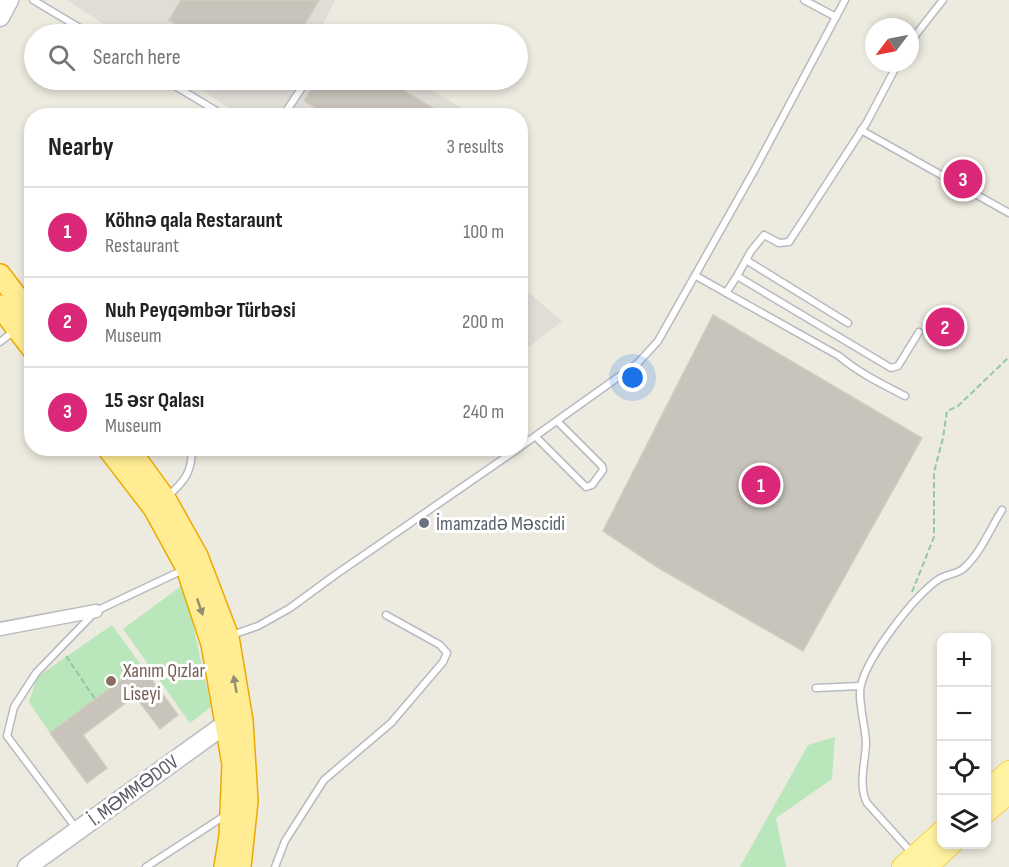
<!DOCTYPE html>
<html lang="en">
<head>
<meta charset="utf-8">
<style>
	body { margin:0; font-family:"Sofia Sans Condensed",sans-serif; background:#f6f6f6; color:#222 }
	.controls { position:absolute; right:18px; bottom:18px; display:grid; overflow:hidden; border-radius:12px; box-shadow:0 3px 9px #0003 }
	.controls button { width:54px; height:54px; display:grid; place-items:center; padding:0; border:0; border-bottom:2px solid #e0e0e0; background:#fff; color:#222; font:30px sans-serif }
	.compass { position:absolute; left:865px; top:18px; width:54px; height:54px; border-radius:50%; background:#fff; box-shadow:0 3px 9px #0003; rotate:238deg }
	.you { position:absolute; left:633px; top:378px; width:21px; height:21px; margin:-15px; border:4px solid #fff; border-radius:50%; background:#1a73e8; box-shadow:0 0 0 9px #1a73e833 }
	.badge { display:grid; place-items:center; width:39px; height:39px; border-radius:50%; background:#db2777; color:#fff; font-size:20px; font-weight:700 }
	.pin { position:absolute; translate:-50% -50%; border:3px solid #fff; box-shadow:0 2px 6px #0006 }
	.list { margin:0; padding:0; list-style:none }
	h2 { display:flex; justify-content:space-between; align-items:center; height:78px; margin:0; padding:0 24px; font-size:26px }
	h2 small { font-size:20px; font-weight:400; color:#767676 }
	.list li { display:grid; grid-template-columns:39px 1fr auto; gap:18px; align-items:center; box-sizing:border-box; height:90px; padding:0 24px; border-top:2px solid #e0e0e0 }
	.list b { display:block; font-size:22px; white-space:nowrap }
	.list p { margin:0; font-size:20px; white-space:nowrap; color:#767676 }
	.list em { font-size:20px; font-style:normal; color:#767676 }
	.icon { flex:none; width:33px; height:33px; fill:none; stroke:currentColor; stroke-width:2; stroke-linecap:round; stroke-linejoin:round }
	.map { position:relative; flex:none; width:1009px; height:867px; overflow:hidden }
	.search { position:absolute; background:#fff; box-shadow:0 3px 9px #0003; left:24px; top:24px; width:504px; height:66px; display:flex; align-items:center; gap:15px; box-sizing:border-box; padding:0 21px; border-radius:33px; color:#767676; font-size:22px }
	.panel { position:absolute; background:#fff; box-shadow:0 3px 9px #0003; left:24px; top:108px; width:504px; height:348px; border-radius:24px }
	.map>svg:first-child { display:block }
</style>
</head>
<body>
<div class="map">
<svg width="1009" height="867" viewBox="0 0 1009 867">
	<rect width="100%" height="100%" fill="#edeadf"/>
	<!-- industrial -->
	<g fill="#e0ddd7">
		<path d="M67 0H335L323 24 339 34H119Z"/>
		<path d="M186 80H414L474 115H240Z"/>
		<path d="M521 286 562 321 521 353Z"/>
	</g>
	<!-- green -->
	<g fill="#b9e7bb">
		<path d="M184 584 211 707 190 723 123 629Z"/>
		<path d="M112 625 141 665 50 733 29 702 37 677Z"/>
		<path d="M835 737 832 779 776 818 786 867H740L808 745Z"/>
	</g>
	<!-- building -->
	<g fill="#c8c4bc" stroke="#d2ccbd" stroke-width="1.5">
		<path d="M181 0H319L299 34H193L169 20Z"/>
		<path d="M317 80H386L435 109 432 116H329L304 101Z"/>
		<path d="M713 315 922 438 803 651 657 567 603 531Z"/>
		<path d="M141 665 178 715 160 729 135 696 83 735 107 768 87 783 50 733Z"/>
	</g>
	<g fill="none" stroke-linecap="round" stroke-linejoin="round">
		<!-- service casing -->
		<g stroke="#b7bac0" stroke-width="9">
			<g id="service">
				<path d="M33 0 90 34"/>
				<path d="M804 0 836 17"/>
				<path d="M910 42 943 0"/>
				<path d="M165 80 225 116"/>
				<path d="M283 116 307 80"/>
				<path d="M861 130 1009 213"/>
				<path d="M746 260 848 323"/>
				<path d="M696 276 839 356C859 373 882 384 905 396"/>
				<path d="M737 276 751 251 764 235 779 243 789 242 867 122 898 63"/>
				<path d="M726 293 737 276 891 368 898 366 919 332"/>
				<path d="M0 342 14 331"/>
				<path d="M536 437 586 487 592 485 603 470 602 466 558 422"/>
				<path d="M520 447 638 363 658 341 755 169 845 0"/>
				<path d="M168 496C185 481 192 472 192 448"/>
				<path d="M232 635 258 626 290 608 335 575 519 448"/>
				<path d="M816 688 860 686"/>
				<path d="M76 828 7 736 14 707 36 673 96 611 183 570"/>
				<path d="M912 853 867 803C858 785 865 764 866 744 866 728 857 699 861 685 868 656 914 596 939 579 947 574 958 574 964 568 980 554 990 529 1002 510"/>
				<path d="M146 867 226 815"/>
				<path d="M275 867 285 841 324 780 391 723 443 662 447 653 440 645 386 615"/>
			</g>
		</g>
		<!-- minor casing -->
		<g stroke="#b7bac0" stroke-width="15">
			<path id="minor" d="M0 629 96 611"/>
		</g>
		<!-- secondary casing -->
		<g stroke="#b8bcc3" stroke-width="21">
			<g id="secondary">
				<path d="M0 17 9 0"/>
				<path d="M27 867 220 728 237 722"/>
			</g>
		</g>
		<!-- primary casing -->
		<g stroke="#fbcf4a" stroke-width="22">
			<g id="primary">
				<path d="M986 791 1009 771"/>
				<path d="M986 813 1009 793"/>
				<path d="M902 867 942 831"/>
				<path d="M927 867 952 844"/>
			</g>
		</g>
		<!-- trunk casing -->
		<g stroke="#ecaa00" stroke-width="24">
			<g id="trunk">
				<path d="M0 275 32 317"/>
				<path d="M0 306 32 348"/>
				<path d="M108 448 154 508 187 568 212 644 233 764 230 836 225 867"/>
				<path d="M128 448 165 499 197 556 228 637 242 721 247 801 240 867"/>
			</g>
		</g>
		<!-- path -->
		<g stroke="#92c8a3" stroke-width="2" stroke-dasharray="6 3" stroke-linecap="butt">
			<path d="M912 592 934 537V472L943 438 947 411 958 406 1009 357"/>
			<path d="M66 656 95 699"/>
		</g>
		<!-- service -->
		<use href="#service" stroke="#fff" stroke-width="6"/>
		<!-- minor -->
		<use href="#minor" stroke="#fff" stroke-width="12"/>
		<!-- secondary -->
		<use href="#secondary" stroke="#fff" stroke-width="18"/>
		<!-- primary -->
		<use href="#primary" stroke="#fff3a2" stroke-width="20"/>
		<!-- trunk -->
		<use href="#trunk" stroke="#ffec93" stroke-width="21"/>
	</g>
	<!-- one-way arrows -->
	<defs><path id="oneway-solid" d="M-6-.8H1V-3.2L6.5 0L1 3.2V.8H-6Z" transform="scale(1.5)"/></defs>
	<g fill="#928e73">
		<use href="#oneway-solid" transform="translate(200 607) rotate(71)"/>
		<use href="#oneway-solid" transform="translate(235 684) rotate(-100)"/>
	</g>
	<!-- markers -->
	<circle fill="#6b7280" stroke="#fff" stroke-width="2" cx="424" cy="523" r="6"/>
	<circle fill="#8d6e63" stroke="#fff" stroke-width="2" cx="111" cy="681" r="6"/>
	<g text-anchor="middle" stroke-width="6" stroke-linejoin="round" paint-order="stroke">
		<!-- worship labels -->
		<g font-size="20" fill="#5b616d" stroke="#fff" text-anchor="start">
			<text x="436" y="530">İmamzadə Məscidi</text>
		</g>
		<!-- education labels -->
		<g font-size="20" fill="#785e54" stroke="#fff" text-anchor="start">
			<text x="123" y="677">Xanım Qızlar<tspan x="123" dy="23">Liseyi</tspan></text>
		</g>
		<!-- street labels -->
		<g font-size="20" fill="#585c62" stroke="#fff">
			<text transform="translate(133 790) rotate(-36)" y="7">İ. MƏMMƏDOV</text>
		</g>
	</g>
</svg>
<div class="controls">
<button>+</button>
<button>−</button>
<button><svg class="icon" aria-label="locate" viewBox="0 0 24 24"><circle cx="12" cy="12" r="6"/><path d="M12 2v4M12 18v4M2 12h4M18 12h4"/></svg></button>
<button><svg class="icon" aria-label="layers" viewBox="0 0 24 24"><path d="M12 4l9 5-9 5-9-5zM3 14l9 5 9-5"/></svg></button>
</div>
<svg class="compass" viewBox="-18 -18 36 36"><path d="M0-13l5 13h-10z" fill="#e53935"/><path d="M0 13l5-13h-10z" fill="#767676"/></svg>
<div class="you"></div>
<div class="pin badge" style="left:761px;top:485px">1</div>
<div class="pin badge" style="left:945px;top:327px">2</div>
<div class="pin badge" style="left:963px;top:179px">3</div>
<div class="search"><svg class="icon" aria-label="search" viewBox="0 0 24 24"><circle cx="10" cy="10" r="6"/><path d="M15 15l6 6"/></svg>Search here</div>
<section class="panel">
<h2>Nearby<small>3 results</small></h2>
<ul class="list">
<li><span class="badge">1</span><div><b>Köhnə qala Restaraunt</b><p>Restaurant</p></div><em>100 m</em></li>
<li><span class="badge">2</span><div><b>Nuh Peyqəmbər Türbəsi</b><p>Museum</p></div><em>200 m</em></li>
<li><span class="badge">3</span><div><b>15 əsr Qalası</b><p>Museum</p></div><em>240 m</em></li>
</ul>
</section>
</div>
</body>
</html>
